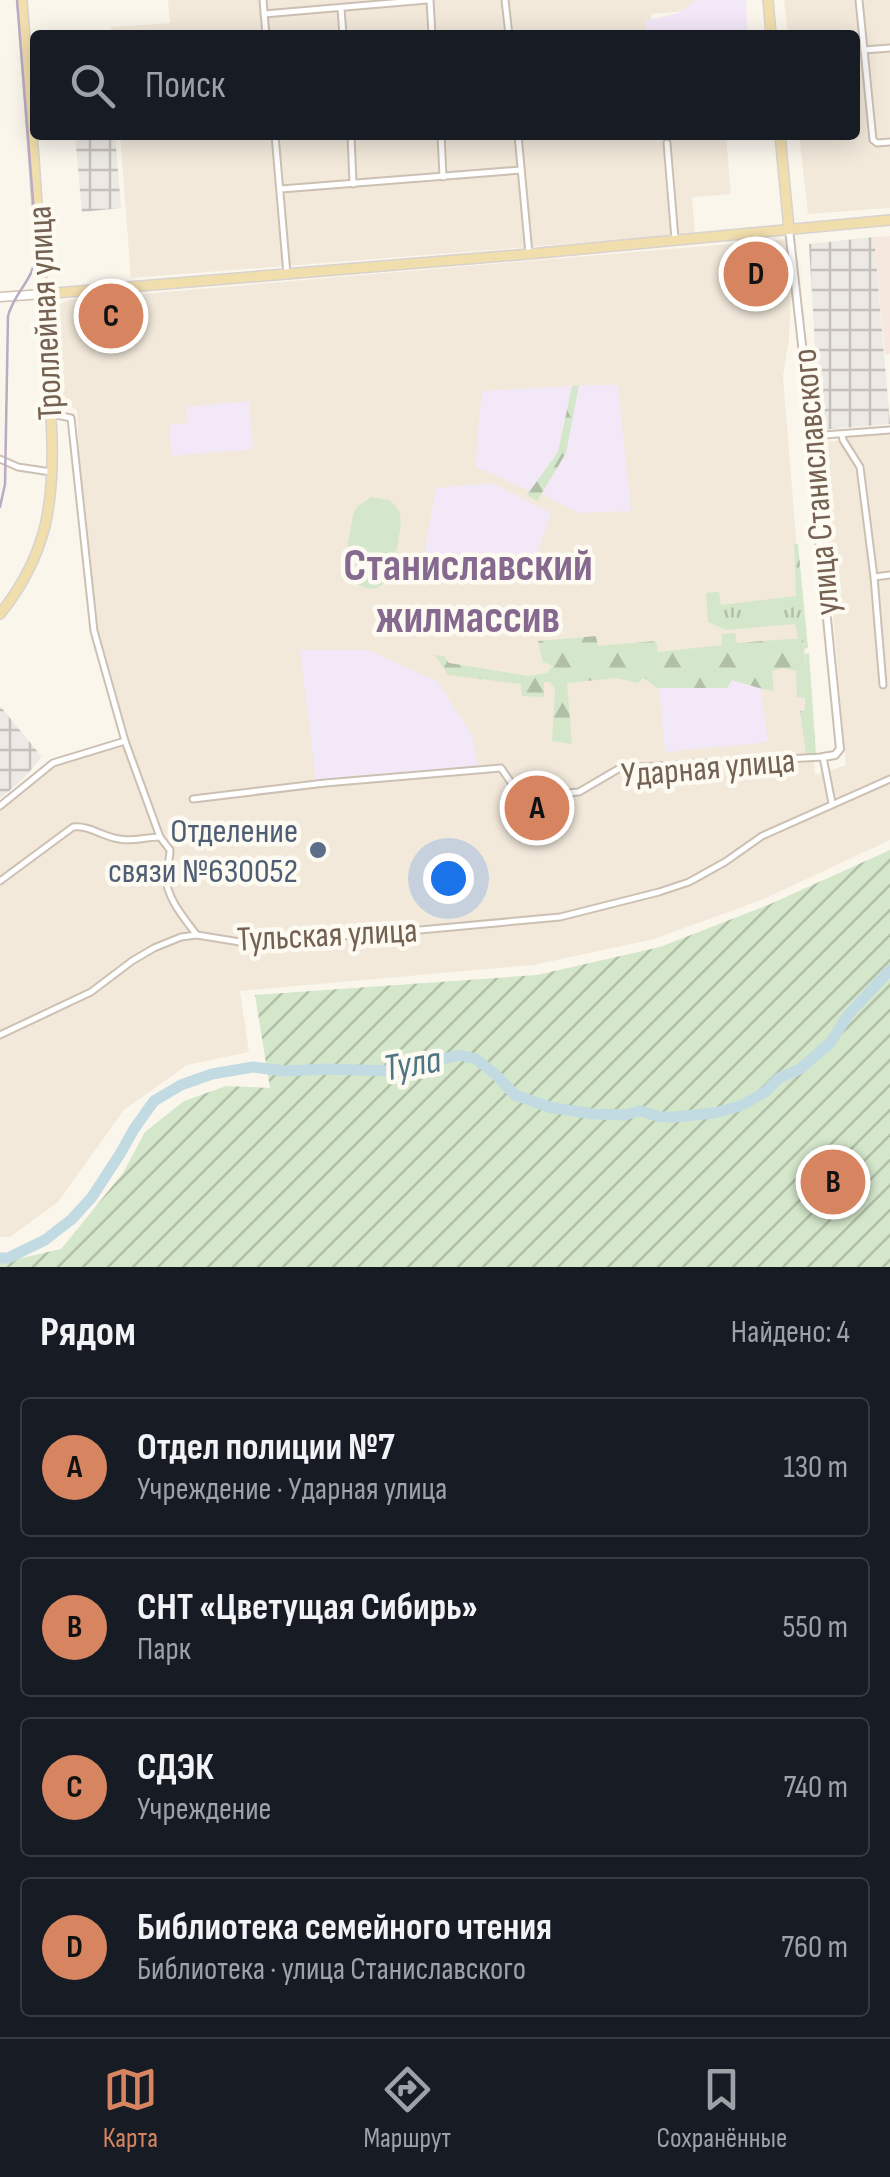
<!DOCTYPE html>
<html lang="ru">
<head>
<meta charset="utf-8">
<style>
	body { margin:0; font-family:"Sofia Sans Condensed",sans-serif; background:#242831; color:#f1f3f6 }
	.you { position:absolute; left:448px; top:878px; width:35px; height:35px; margin:-25px; border:8px solid #fff; border-radius:50%; background:#1a73e8; box-shadow:0 0 0 15px #1a73e833 }
	.badge { display:grid; place-items:center; width:65px; height:65px; border-radius:50%; background:#d68560; color:#111; font-size:32px; font-weight:700 }
	.pin { position:absolute; translate:-50% -50%; border:5px solid #fff; box-shadow:0 2px 10px #0006 }
	.list { margin:0; padding:0; list-style:none }
	h2 { display:flex; justify-content:space-between; align-items:center; height:130px; margin:0; padding:0 40px; font-size:42px }
	h2 small { font-size:32px; font-weight:400; color:#9ea1a6 }
	.list li { display:grid; grid-template-columns:65px 1fr auto; gap:30px; align-items:center; box-sizing:border-box; height:140px; margin:0 20px 20px; padding:0 20px; border:2px solid #363941; border-radius:10px }
	.list b { display:block; font-size:38px; white-space:nowrap }
	.list p { margin:0; font-size:32px; white-space:nowrap; color:#9ea1a6 }
	.list em { font-size:32px; font-style:normal; color:#9ea1a6 }
	.icon { flex:none; width:55px; height:55px; fill:none; stroke:currentColor; stroke-width:2; stroke-linecap:round; stroke-linejoin:round }
	.map { position:relative; flex:none; width:890px; height:1267px; overflow:hidden }
	.search { position:absolute; background:#171b24; box-shadow:0 5px 25px #0003; left:30px; right:30px; top:30px; height:110px; display:flex; align-items:center; gap:25px; box-sizing:border-box; padding:0 35px; border-radius:10px; color:#9ea1a6; font-size:38px }
	.sheet { height:770px; background:#171b24 }
	nav { display:flex; justify-content:space-around; align-items:center; box-sizing:border-box; height:140px; border-top:2px solid #363941; background:#171b24; font-size:28px; color:#9ea1a6 }
	nav a { display:grid; justify-items:center; gap:5px }
	nav .on { color:#d68560 }
	.map>svg:first-child { display:block }
</style>
</head>
<body>
<div class="map">
<svg width="890" height="1267" viewBox="0 0 890 1267">
	<defs>
		<pattern id="industrial-grid" width="8" height="8" patternUnits="userSpaceOnUse" patternTransform="scale(2.5)"><rect width="8" height="8" fill="#ede9e4"/><path d="M0 4h8M4 0v8" fill="none" stroke="#c5c0bb"/></pattern>
		<pattern id="grass-tufts" width="24" height="20" patternUnits="userSpaceOnUse" patternTransform="scale(2.5)"><rect width="24" height="20" fill="#d4e7cb"/><path d="M3 7l-1-3M5 7V3M7 7l1-3M15 17l-1-3M17 17v-4M19 17l1-3" fill="none" stroke="#b1bfa7"/></pattern>
		<pattern id="forest-firs" width="22" height="20" patternUnits="userSpaceOnUse" patternTransform="scale(2.5)"><rect width="22" height="20" fill="#d4e7cb"/><path d="M5 1l3.5 6h-7zM16 11l3.5 6h-7z" fill="#b1bfa7"/></pattern>
		<pattern id="garden-furrows" width="10" height="10" patternUnits="userSpaceOnUse" patternTransform="scale(2.5)"><rect width="10" height="10" fill="#d4e7cb"/><path d="M-1 1l2-2M0 10L10 0M9 11l2-2" fill="none" stroke="#b1bfa7"/></pattern>
	</defs>
	<rect width="100%" height="100%" fill="#fbf6ec"/>
	<!-- residential -->
	<g fill="#f2e9db">
		<path d="M168 0H711L712 9 651 14 653 35H112L111 27 170 23Z"/>
		<path d="M784 0H890V208L808 214 799 135H855V35H788Z"/>
		<path d="M120 135H726L731 194 692 197 695 234 131 278Z"/>
		<path d="M788 239 791 280 789 339 783 376 815 775 846 765 818 442 842 440V435L890 430V840L764 899 654 939 534 965 240 991 249 1052 187 1065 124 1110 58 1202 10 1237H0V806L53 763 127 740 97 626 81 499 77 410 64 403 56 313 60 304 69 300Z"/>
	</g>
	<!-- commercial -->
	<path fill="#f6e8de" d="M890 236V354L885 355 874 237Z"/>
	<!-- industrial -->
	<g fill="url(#industrial-grid)">
		<path d="M75 135H115L121 208 82 212Z"/>
		<path d="M874 237 890 424 820 430 809 244Z"/>
		<path d="M0 706 42 757 22 780 0 799Z"/>
	</g>
	<!-- education -->
	<g fill="#f3e8f7">
		<path d="M696 0H746L748 35H646L645 21 679 13Z"/>
		<path d="M579 385H618L631 511 579 513 542 494 566 453Z"/>
		<path d="M572 386 558 452 530 491 476 467 477 440 482 391Z"/>
		<path d="M249 401 253 449 172 456 169 425 188 423 186 407Z"/>
		<path d="M493 483 551 513 529 576 419 582 436 488Z"/>
		<path d="M300 650H368L437 681 472 735 478 767 316 780Z"/>
		<path d="M758 668 768 742 665 752 658 677Z"/>
	</g>
	<!-- grass -->
	<g fill="url(#grass-tufts)">
		<path d="M794 544H798L808 648 804 649 803 638H798L795 624 726 630 708 622 706 593 719 592 721 605 796 596Z"/>
		<path d="M809 653 816 754 806 755 800 711 805 710V698L797 697 796 671 806 672 805 654Z"/>
	</g>
	<!-- forest -->
	<g fill="url(#forest-firs)">
		<path d="M579 385 566 453 537 501 527 495 558 452 572 386Z"/>
		<path d="M735 633 737 643 803 638 806 673 783 668 772 671 774 691C759 689 747 684 732 680L727 688H657L644 678 638 683 616 678 567 683 572 744 552 741 555 689 550 682H544V697L522 696 521 684 448 675 435 655 444 656 449 663 528 676 547 673 553 666 543 662 538 641 596 636 598 646 656 641 658 652 722 645V634Z"/>
	</g>
	<!-- park -->
	<path fill="#d4e7cb" d="M371 497 389 500C394 505 396 505 399 512 403 522 399 533 398 543 393 569 384 607 351 579L345 562 353 514 357 507Z"/>
	<!-- garden -->
	<path fill="url(#garden-furrows)" d="M890 850V1267H0V1263L61 1249 123 1173 145 1132 184 1101 226 1086 270 1088 255 995 537 975 660 947 768 905Z"/>
	<g fill="none" stroke-linecap="round" stroke-linejoin="round">
		<!-- river -->
		<path stroke="#c2dbe3" stroke-width="11" d="M0 1258H8L45 1240 72 1219 92 1197 120 1154 134 1129 154 1101 181 1085 212 1074 253 1067 285 1071 325 1069 393 1071 459 1055 476 1059 496 1075 515 1095 549 1107 593 1114 624 1115 640 1111 661 1117H674L714 1113 740 1106 764 1093 779 1078 800 1069 831 1042 848 1015 890 970"/>
		<!-- minor casing -->
		<g stroke="#ccc0b3" stroke-width="9">
			<g id="minor">
				<path d="M263 0 266 35"/>
				<path d="M430 0 432 35"/>
				<path d="M505 0 509 35"/>
				<path d="M859 0 873 140 877 143 890 142"/>
				<path d="M341 9 343 35"/>
				<path d="M264 14 427 0"/>
				<path d="M864 50 890 48"/>
				<path d="M275 135 287 274"/>
				<path d="M351 135 353 184"/>
				<path d="M441 135 443 177"/>
				<path d="M518 135 529 254"/>
				<path d="M667 143 675 239"/>
				<path d="M281 189 521 170"/>
				<path d="M52 414 71 418 94 631 125 741 160 837 170 850C170 859 167 866 166 875 165 896 184 918 196 934"/>
				<path d="M842 435 843 440 860 467 874 577 883 685"/>
				<path d="M811 436 890 430"/>
				<path d="M0 459 18 467 51 472"/>
				<path d="M874 577 890 575"/>
				<path d="M193 799 325 783 501 768 521 797 579 792 620 768 823 757 832 803"/>
				<path d="M0 806 53 763 125 741"/>
				<path d="M0 881 73 827C89 825 103 837 119 839 134 842 145 837 160 837"/>
				<path d="M0 1035 91 992 132 961 154 948 181 937 197 935 246 943 409 931 560 917 659 892 689 882 725 862 762 836 890 779"/>
			</g>
		</g>
		<!-- tertiary casing -->
		<g stroke="#ccc0b3" stroke-width="10">
			<path id="tertiary" d="M789 229 811 425 814 488 840 749 835 755 823 757"/>
		</g>
		<!-- secondary casing -->
		<g stroke="#cec1b0" stroke-width="11">
			<path id="secondary" d="M0 297 43 294"/>
		</g>
		<!-- primary casing -->
		<g stroke="#d8d3ce" stroke-width="12">
			<g id="primary">
				<path d="M768 0 771 35"/>
				<path d="M780 135 789 229"/>
				<path d="M43 294 529 254 890 220"/>
				<path d="M0 614C20 589 37 558 45 526 59 465 49 398 45 336 39 224 31 112 22 0"/>
			</g>
		</g>
		<!-- minor -->
		<use href="#minor" stroke="#fff" stroke-width="5"/>
		<!-- tertiary -->
		<use href="#tertiary" stroke="#fff" stroke-width="6"/>
		<!-- secondary -->
		<use href="#secondary" stroke="#fff" stroke-width="8"/>
		<!-- primary -->
		<use href="#primary" stroke="#f1dead" stroke-width="9"/>
		<!-- tram -->
		<path stroke="#bbaac4" stroke-width="2.5" d="M0 507 5 484 8 316C15 290 33 283 37 251L17 0"/>
	</g>
	<!-- markers -->
	<circle fill="#5c6f8a" stroke="#fdfaf2" stroke-width="4" cx="318" cy="850" r="10"/>
	<g text-anchor="middle" stroke-width="9" stroke-linejoin="round" paint-order="stroke">
		<!-- street labels -->
		<g font-size="35" fill="#746151" stroke="#fdfaf2">
			<text transform="translate(44 313) rotate(-93)" y="12">Троллейная улица</text>
			<text transform="translate(815 482) rotate(-95)" y="12">улица Станиславского</text>
			<text transform="translate(708 767) rotate(-5)" y="12">Ударная улица</text>
			<text transform="translate(327 934) rotate(-3)" y="12">Тульская улица</text>
		</g>
		<!-- service labels -->
		<g font-size="35" fill="#4e5e75" stroke="#fdfaf2" text-anchor="end">
			<text x="298" y="842">Отделение<tspan x="298" dy="40">связи №630052</tspan></text>
		</g>
		<!-- water labels -->
		<g font-size="38" font-style="italic" fill="#4d7584" stroke="#fdfaf2">
			<text transform="translate(412 1063) rotate(-10)" y="13">Тула</text>
		</g>
		<!-- district labels -->
		<g font-size="45" font-weight="bold" fill="#86698e" stroke="#fdfaf2">
			<text x="468" y="580">Станиславский<tspan x="468" dy="52">жилмассив</tspan></text>
		</g>
	</g>
</svg>
<div class="you"></div>
<div class="pin badge" style="left:537px;top:808px">A</div>
<div class="pin badge" style="left:833px;top:1182px">B</div>
<div class="pin badge" style="left:111px;top:316px">C</div>
<div class="pin badge" style="left:756px;top:274px">D</div>
<div class="search"><svg class="icon" aria-label="search" viewBox="0 0 24 24"><circle cx="10" cy="10" r="6"/><path d="M15 15l6 6"/></svg>Поиск</div>
</div>
<section class="sheet">
<h2>Рядом<small>Найдено: 4</small></h2>
<ul class="list">
<li><span class="badge">A</span><div><b>Отдел полиции №7</b><p>Учреждение · Ударная улица</p></div><em>130 m</em></li>
<li><span class="badge">B</span><div><b>СНТ «Цветущая Сибирь»</b><p>Парк</p></div><em>550 m</em></li>
<li><span class="badge">C</span><div><b>СДЭК</b><p>Учреждение</p></div><em>740 m</em></li>
<li><span class="badge">D</span><div><b>Библиотека семейного чтения</b><p>Библиотека · улица Станиславского</p></div><em>760 m</em></li>
</ul>
</section>
<nav>
<a class="on"><svg class="icon" aria-label="map" viewBox="0 0 24 24"><path d="M3 6l6-2 6 2 6-2v14l-6 2-6-2-6 2zM9 4v14M15 6v14"/></svg>Карта</a>
<a><svg class="icon" aria-label="directions" viewBox="0 0 24 24"><path d="M12 3l9 9-9 9-9-9zM9 14v-3h6M13 9l2 2-2 2"/></svg>Маршрут</a>
<a><svg class="icon" aria-label="saved" viewBox="0 0 24 24"><path d="M7 4h10v16l-5-4-5 4z"/></svg>Сохранённые</a>
</nav>
</body>
</html>
